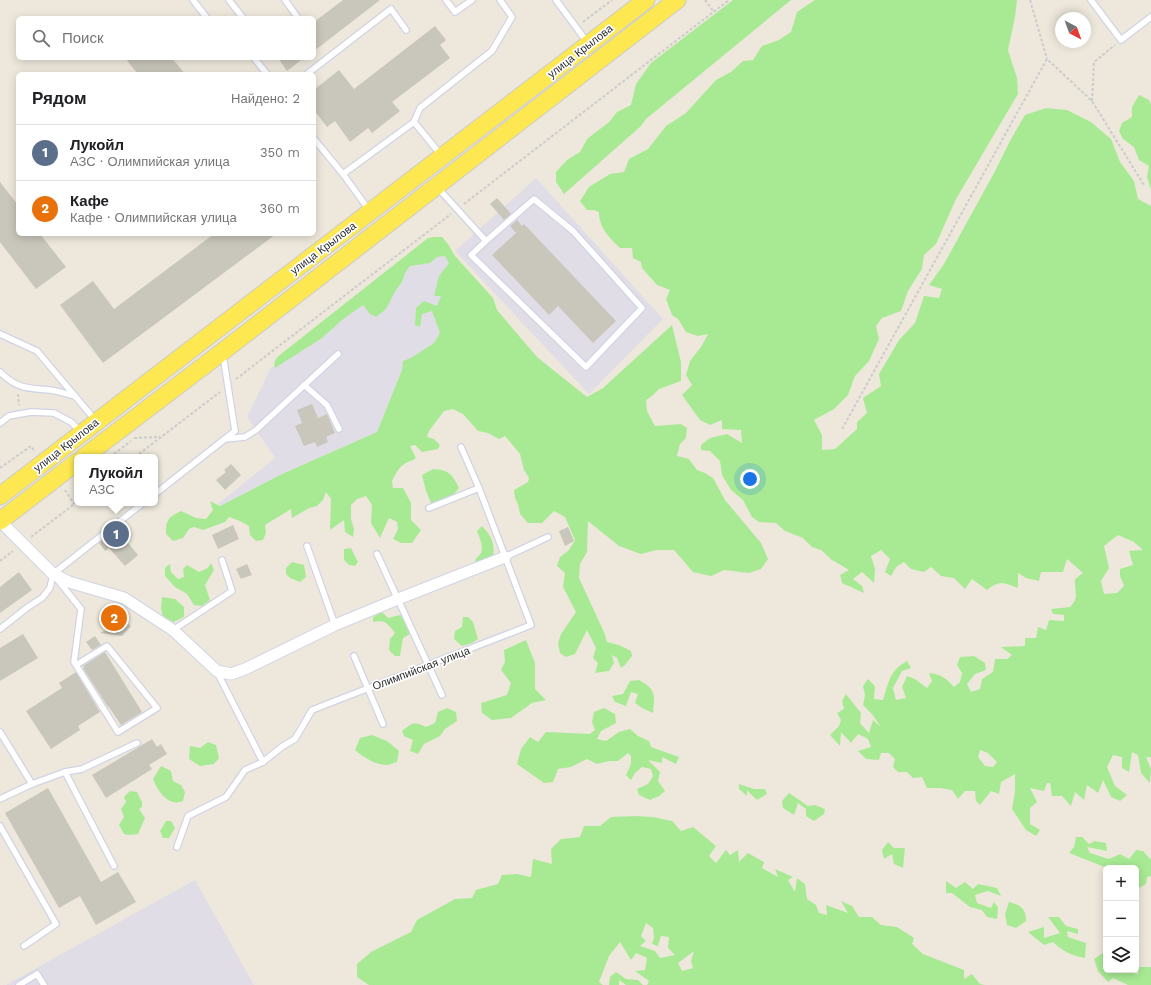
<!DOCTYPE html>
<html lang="ru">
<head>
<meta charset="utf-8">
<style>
	body { margin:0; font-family:"Work Sans",sans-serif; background:#f2f2f2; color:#202124 }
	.controls { position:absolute; right:12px; bottom:12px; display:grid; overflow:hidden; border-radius:6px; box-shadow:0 2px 10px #0003 }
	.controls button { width:36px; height:36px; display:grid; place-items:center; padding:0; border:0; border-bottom:1px solid #e0e0e0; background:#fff; color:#202124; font:20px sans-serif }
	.compass { position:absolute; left:1055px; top:12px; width:36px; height:36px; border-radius:50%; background:#fff; box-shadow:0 2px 10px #0003; rotate:139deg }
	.you { position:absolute; left:750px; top:479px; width:14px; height:14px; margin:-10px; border:3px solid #fff; border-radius:50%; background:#1a73e8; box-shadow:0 0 0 6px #1a73e833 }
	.badge { display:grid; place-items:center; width:26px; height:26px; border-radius:50%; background:#3848ff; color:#fff; font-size:13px; font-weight:700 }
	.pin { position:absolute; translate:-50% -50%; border:2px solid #fff; box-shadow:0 1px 4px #0006 }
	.popup { position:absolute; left:74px; top:454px; width:84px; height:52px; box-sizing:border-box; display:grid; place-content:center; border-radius:6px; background:#fff; filter:drop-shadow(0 1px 3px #0005); font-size:13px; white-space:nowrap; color:#757577 }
	.popup b { font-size:15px; color:#202124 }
	.popup::after { content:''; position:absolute; left:50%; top:100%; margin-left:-8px; border:8px solid transparent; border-top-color:#fff }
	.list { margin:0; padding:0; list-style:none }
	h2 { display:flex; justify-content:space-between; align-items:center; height:52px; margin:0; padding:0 16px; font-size:17px }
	h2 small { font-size:13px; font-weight:400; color:#757577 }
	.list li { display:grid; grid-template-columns:26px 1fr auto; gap:12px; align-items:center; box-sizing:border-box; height:56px; padding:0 16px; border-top:1px solid #e0e0e0 }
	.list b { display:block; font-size:15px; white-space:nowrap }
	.list p { margin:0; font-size:13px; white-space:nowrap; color:#757577 }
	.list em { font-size:13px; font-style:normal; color:#757577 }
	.icon { flex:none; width:22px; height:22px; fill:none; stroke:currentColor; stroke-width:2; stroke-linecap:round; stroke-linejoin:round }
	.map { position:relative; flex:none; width:1151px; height:985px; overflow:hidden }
	.search { position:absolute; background:#fff; box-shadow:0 2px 10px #0003; left:16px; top:16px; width:300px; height:44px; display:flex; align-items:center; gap:10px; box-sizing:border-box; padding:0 14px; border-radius:6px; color:#757577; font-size:15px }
	.panel { position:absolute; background:#fff; box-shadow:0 2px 10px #0003; left:16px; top:72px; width:300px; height:164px; border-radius:6px }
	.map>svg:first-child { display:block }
</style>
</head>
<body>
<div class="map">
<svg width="1151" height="985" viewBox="0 0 1151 985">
	<rect width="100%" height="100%" fill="#eee8dc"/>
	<!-- industrial -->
	<g fill="#e1dde6">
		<path d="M536 178 663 319 589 394 455 251Z"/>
		<path d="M425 242 449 254 495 309 402 370 377 432 282 474 220 506 219 503 275 458 247 417 270 369Z"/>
		<path d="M195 880 254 985H6Z"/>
	</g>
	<!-- green -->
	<g fill="#a8ea94" fill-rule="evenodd">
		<path d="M733 0H791L646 119 641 126 564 194 556 182V172L567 160 580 152 587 139 609 122 617 112 631 105 636 84 651 63Z"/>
		<path d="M815 0H1017L1015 17 1008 50 1017 78 1018 94 956 199 936 244 924 255 922 269 908 291 901 311 882 318 876 326 879 339 869 361 855 376 848 395 834 409 814 420 822 435V450L835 449 857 429V422L867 413 863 398 881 386 879 374 899 340 915 323 924 296 939 298 942 289 929 285 944 264 994 173 1011 139 1025 115 1046 108 1067 110 1091 122 1111 139 1120 162 1134 181 1138 199 1151 206V757H1146L1151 769 1150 783 1141 773 1138 755 1132 752 1129 772 1122 768V757L1113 755 1107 767 1115 786 1127 795 1120 801 1111 797 1103 780 1098 793 1087 785 1084 800 1075 792 1071 806 1062 796H1052L1050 783H1047L1044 791 1030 788 1037 802 1030 808V824L1040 830 1036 836 1026 830 1012 809 1015 791V774L1001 782 999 794 991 791 980 805 976 801 975 791H965L958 799 952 790 940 788H927L922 777 913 778 907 772H898L893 767 895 759 889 753H881L879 760 866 759 858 751 871 747 868 739 858 734 851 743 841 732 840 746 830 735 839 726 841 720 837 713 844 709 842 701 846 694 861 713 860 723 869 733 873 720 881 727 872 714 863 705 865 695 863 686 868 679 875 686 874 699 883 700C889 682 889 671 907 661L911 668 902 671 893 688 896 700 906 698 902 687 907 676 915 679 927 688 932 681 929 673C941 674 947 679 954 687L960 682 962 673 957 665 960 657 974 656 985 663 986 670 975 674 967 684 971 692 980 689 982 679 993 672 995 659H1007L1012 655 1001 647 1025 646V638H1036L1038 627 1046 630 1049 620 1064 621V615L1053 614 1051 609 1070 607C1080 597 1074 592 1075 579L1083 573 1067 559 1063 572H1041L1039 581 1026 578 1018 573V588C1003 583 1000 580 987 590L972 579 965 589 954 578 941 576 931 567 924 572 911 569 904 562 896 567 891 576 885 572 890 559 881 550 871 556 875 569 874 583 862 572 853 579 862 586 864 593 842 583 840 575 849 570 832 560 821 550 812 547 803 538 785 531 776 523 759 522 752 517 743 500 731 490 722 475 720 461 710 451 701 450V445L710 438 727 434 742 443 741 430 722 429V420L710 425 700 420 682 395 692 385 686 375 690 361 701 347 708 334 698 336 686 332 678 319 672 315 666 299 670 290 657 285 642 268 641 262 633 258 632 248H620C609 237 599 228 599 212L594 210H587L580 201 589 187 610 174 624 172 629 159 648 149 666 126 686 113 716 80 731 72 743 61 753 60 762 46 779 40 791 32 797 12ZM1118 535 1134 542 1143 550 1129 551 1133 565 1120 569V576L1124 586 1117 593 1104 594 1101 581 1109 568 1104 546ZM980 750 988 753 997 762 993 767 985 766 978 757Z"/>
		<path d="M1139 95 1149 100 1151 105V190L1147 177 1149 166 1139 160 1134 147 1123 139 1119 131 1122 123 1132 117V107Z"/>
		<path d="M434 237H442L448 244 455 256 493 298 497 310 537 357 587 397 603 388 672 325 681 362V381L659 389 652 396 646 400 647 411 655 426 681 424 687 428 686 438 680 444 677 456 689 459 697 470 705 473 713 478 725 500 761 543 768 559 761 569 749 573 724 570 711 576 693 572 674 550H657L641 554 619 546 588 521 587 552 580 564 579 578 604 632 607 642 619 645 631 651 632 656 625 665 621 668 617 658 612 655 614 663 609 671 595 673 598 663 593 658 596 648 587 630 575 654 566 657 560 653 558 643 561 634 576 612 563 587 565 573 557 566 560 557 569 550 575 540 565 517 554 511 542 523H528L520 514 518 504 515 498 514 490 528 482 529 478 524 470 520 454 505 436 499 439 488 433 478 431 463 414 453 409 444 411 429 431 427 437 434 439 440 445 438 449 422 452 415 445 410 446 416 458C412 461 410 461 406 463 399 466 395 475 392 481L393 488H403L411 503V520L421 530 412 543H401L393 539 398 529 397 522 389 518 380 538 371 523 372 505 366 496 357 499 351 505V519L354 529 353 537 345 532 344 520 330 530 331 499 326 492 323 500 317 506 309 508 292 518 291 509 265 525 266 533 263 540 256 541 250 535 249 526 240 521 229 517 225 522 203 530 194 527 189 529 183 538 173 541 166 534C165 520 169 517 181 511L196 518 206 519 213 510 210 501 220 506 282 474 377 432 402 370 403 361 411 358 434 343 440 333 432 311 422 314 420 327 415 325 416 308 424 301 437 306 441 296H434L439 276 449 263 445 256 437 257 430 263 410 266 405 273 402 282 396 290 386 309 376 317 370 314 363 305 342 320 322 338 275 368C273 362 276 358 281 354L428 238Z"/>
		<path d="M433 469C449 470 452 474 459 488L453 495 431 503 426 491 422 475Z"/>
		<path d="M482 526C493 538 495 544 493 559L479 565 475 561C476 557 479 557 481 553 484 546 479 537 477 531Z"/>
		<path d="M351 548 358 562 355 566 349 565 344 560V549Z"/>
		<path d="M292 562 304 565 306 577 300 582 290 578 286 574V568Z"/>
		<path d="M211 563 214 570 205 585 210 600 202 606 194 605 187 594 175 587 165 576V568L170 564 171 572 178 579 184 577 183 569 187 565 199 572 208 568Z"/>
		<path d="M162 597 175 599 184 607V617L174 622 163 617 161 608Z"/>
		<path d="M382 612 388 618 400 615 407 624 410 634 403 638 400 656H395L389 650 390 639 395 633C388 624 386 619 373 622V617Z"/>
		<path d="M463 617H468L473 622 478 639 472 643 462 646 454 639 455 631 462 627Z"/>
		<path d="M526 640 535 663V689L546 700 532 703 511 718 492 720 482 713 481 703 507 695 511 683 501 670 505 662 504 650Z"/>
		<path d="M639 680C656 689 655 695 653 713L642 708 635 703 638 694 631 692 626 706 615 702 612 696 623 694 630 681Z"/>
		<path d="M447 708 456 712 457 721 445 729 440 736 424 744 418 754 410 751 413 740 404 736 402 731C412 723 414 721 426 727L435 723 438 712Z"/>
		<path d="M604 708 615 714 616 723 601 731 597 739 606 741 619 732 630 729 638 736 649 741 651 747 679 757 676 764 662 757V763L648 760 660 772 658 781 665 791 659 796 650 800 639 795 637 789 648 784 653 776 651 769 642 767 635 773 631 780 626 775 631 764V756L628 753 618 761H609L597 764 587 759 571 767 558 769 553 782 544 783 517 764 521 749 530 737 538 742 546 732 590 734 595 730 592 722 594 712Z"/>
		<path d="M372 735 387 741 399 751 397 762C393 763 389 765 385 765 374 764 363 757 355 750L360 738Z"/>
		<path d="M208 742 216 745 219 758 214 764 200 766 189 759 190 746 200 748Z"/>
		<path d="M161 766 171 771 173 781 181 785 185 792 183 801C181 802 176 803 174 802 164 801 156 787 153 779Z"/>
		<path d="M739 784 754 789H765L767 794 757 800 747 790V796L739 789Z"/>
		<path d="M130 791 137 792 142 802V807L139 809 145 818 138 834 130 835 124 834 119 825 124 817 121 809 126 802 124 797Z"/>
		<path d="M789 793 808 806 815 805 825 809 824 814 814 821 806 816V809L798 803 794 815 783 808 782 801Z"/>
		<path d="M636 816 653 817 672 821 681 831 693 827 716 846 709 856 716 863 726 850 730 855 738 850 739 862 748 853 764 862 762 868 778 877 775 869 793 877 788 880 795 892 797 878 805 884 807 899 816 905 819 913 827 915 826 905 848 913 841 901 852 906 859 917H872L881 925 897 927 914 938 912 944 923 954 964 970V979L972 974 980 984 985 985H647L649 981 635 971 645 970 647 958 636 953 631 960 620 942 609 956 599 982 603 985H369L357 977V964L371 952 411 932 417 920 455 899 472 898 476 890 498 884 502 875 517 874 531 877 533 859 552 864 551 849 561 839 580 837 584 826H600L611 817ZM646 923 653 928 654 938 652 944 658 946 661 936 669 937 668 948 675 955 660 958 655 951 640 946 646 941 641 936ZM694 951 691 961 693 968 682 971 678 963Z"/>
		<path d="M166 821H171L175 828 169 838H163L160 831Z"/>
		<path d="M1076 837H1082L1089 844 1095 841 1106 843 1107 851 1087 847 1090 853 1109 859 1120 854 1129 859 1136 850 1143 851 1150 859 1151 858V876L1147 877 1146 884 1139 888 1136 884V868H1107L1069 853 1074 847Z"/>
		<path d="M888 842 894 848H905L903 868 894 864 892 854 884 859 882 850Z"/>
		<path d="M946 881 956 888 965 882 973 889 978 884 997 888 1001 896 988 891 975 895 977 903 991 908 994 902 998 907 997 919 987 917 982 910 970 907 952 893H946Z"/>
		<path d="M1009 902C1020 905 1026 908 1026 921L1016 928 1007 925 1005 914Z"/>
		<path d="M1048 917H1059L1066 926 1078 929V934L1067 931 1068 937 1086 943 1085 958C1073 956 1062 951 1053 942L1044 945 1028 932 1044 927V938L1060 933Z"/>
		<path d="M1103 953 1106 954V970H1128L1129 972 1138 974 1139 967H1151V985H1128L1113 978 1108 982 1098 971 1094 959Z"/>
		<path d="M616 972 626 979 638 980 643 985H626L619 980V985H609L610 977Z"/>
	</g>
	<!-- building -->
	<g fill="#c9c6bb">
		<path d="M343 0H380L314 51V22Z"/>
		<path d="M435 26 446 40 440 45 450 58 392 102 400 111 372 133 368 128 350 142 335 121 327 127 314 110V90L339 70 354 89Z"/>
		<path d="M125 58H172L185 74H138Z"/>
		<path d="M278 58H304L287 71Z"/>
		<path d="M0 182 18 205V234H40L66 267 36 289 0 242Z"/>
		<path d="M497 198 511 214 504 220 490 204Z"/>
		<path d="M517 220 522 226 524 224 616 321 593 343 558 306 549 315 492 255 516 233 510 226Z"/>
		<path d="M214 234H276L103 363 60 305 93 281 114 309Z"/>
		<path d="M312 404 318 418 327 414 335 433 326 437 328 442 317 447 315 442 304 446 295 426 302 423 297 410Z"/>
		<path d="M231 464 241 475 225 490 216 480 226 472 224 470Z"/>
		<path d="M124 524 131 533 124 538 138 555 125 566 109 548 105 551 99 543Z"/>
		<path d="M233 525 239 539 218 549 212 535Z"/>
		<path d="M568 527 574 541 565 546 559 531Z"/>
		<path d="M247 564 252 575 241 579 236 569Z"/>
		<path d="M19 572 32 590 0 613V587Z"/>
		<path d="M113 611 131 626 122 636 100 633 106 630 101 625Z"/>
		<path d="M23 634 38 658 0 681V648Z"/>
		<path d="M95 636 101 645 92 650 86 642Z"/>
		<path d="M105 652 142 712 121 725 109 707H108L83 668 84 667 83 666Z"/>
		<path d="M76 672 100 712 78 726 80 730 51 749 26 711 62 688 59 683Z"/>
		<path d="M152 739 157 747 161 744 167 754 149 765 152 769 106 798 92 775Z"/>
		<path d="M48 788 101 882 118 872 136 902 96 925 80 896 59 908 5 813Z"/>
	</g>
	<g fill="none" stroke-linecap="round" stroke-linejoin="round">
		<!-- service casing -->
		<g stroke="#d1d3e5" stroke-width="8">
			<g id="service">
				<path d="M193 0 207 18"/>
				<path d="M229 0 243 18"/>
				<path d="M285 0 298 18"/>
				<path d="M446 0 455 12 472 0"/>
				<path d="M556 0 587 42"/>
				<path d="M1091 0 1121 40 1151 17"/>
				<path d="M254 58 267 74"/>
				<path d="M307 74 391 9 406 30"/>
				<path d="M314 139 343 174 414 122"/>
				<path d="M441 155 414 122 420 108 492 51 512 17 500 0"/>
				<path d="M343 174 369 210"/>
				<path d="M438 188 486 241 471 255 586 367 642 308 573 231 534 199 486 241"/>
				<path d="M0 334 37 351 96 421"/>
				<path d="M0 372C17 389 27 388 50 390 58 391 67 394 75 396"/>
				<path d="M304 385 327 405 339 429"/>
				<path d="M0 423 9 416 31 412 54 413 71 422 81 432"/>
				<path d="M225 439 245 437 256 430 338 354"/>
				<path d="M155 494 235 431 223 355"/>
				<path d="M429 508 479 488"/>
				<path d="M307 546 335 625"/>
				<path d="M377 554 442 695"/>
				<path d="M505 557 548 537"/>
				<path d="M57 579 81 609 74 662 76 665 118 732 157 708 107 646 76 665"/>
				<path d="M0 629 28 607 42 598 50 588 53 574 143 503"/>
				<path d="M173 630 232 591 222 560"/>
				<path d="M354 656 383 724"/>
				<path d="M217 672 263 762"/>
				<path d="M0 732 32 784"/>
				<path d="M0 799 32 784 65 772"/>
				<path d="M0 826 56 924 24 946"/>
				<path d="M177 847 188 816 226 797 245 770 263 762 283 746 295 739 312 710 531 625 479 488 461 447"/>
				<path d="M114 866 65 772 82 769 137 743"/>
				<path d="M19 985 37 974 44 985"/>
			</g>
		</g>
		<!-- minor casing -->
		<g stroke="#d1d3e5" stroke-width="13">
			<path id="minor" d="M0 521 53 574 69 582 124 598 173 630 217 671 231 674 245 669 335 625 398 599 505 557"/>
		</g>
		<!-- primary casing -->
		<g stroke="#ccc" stroke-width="19">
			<g id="primary">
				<path d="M84 457 222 352 677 0"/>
				<path d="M0 496 646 0"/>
				<path d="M0 521 77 462"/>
			</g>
		</g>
		<!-- path -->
		<g stroke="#ccc" stroke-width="2" stroke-dasharray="3 2" stroke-linecap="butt">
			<path d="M705 0 714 12"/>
			<path d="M1030 0 1047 59"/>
			<path d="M583 22 612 0"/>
			<path d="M1092 101 1094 62 1115 45"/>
			<path d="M464 204 729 0"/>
			<path d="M236 379 451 214"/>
			<path d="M18 394 19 405"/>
			<path d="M842 429 1047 59 1092 101 1144 185"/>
			<path d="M134 438 160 437"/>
			<path d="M110 457 131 441"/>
			<path d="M135 457 220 392"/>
			<path d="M0 468 31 446 35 452"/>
			<path d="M65 490 74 504"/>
			<path d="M31 537 77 502"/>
			<path d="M0 561 13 551"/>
		</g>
		<!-- service -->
		<use href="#service" stroke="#fff" stroke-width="5.5"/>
		<!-- minor -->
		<use href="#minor" stroke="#fff" stroke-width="11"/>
		<!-- primary -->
		<use href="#primary" stroke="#fde852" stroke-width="17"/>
	</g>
	<g text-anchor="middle" stroke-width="3.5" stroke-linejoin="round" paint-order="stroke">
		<!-- street labels -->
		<g font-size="11" fill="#2b2b2b" stroke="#fff">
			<text transform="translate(580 51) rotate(-38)" y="4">улица Крылова</text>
			<text transform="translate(323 248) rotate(-37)" y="4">улица Крылова</text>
			<text transform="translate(66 445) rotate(-38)" y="4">улица Крылова</text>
			<text transform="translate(421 668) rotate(-21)" y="4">Олимпийская улица</text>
		</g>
	</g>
</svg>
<div class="controls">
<button>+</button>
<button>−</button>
<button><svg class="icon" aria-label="layers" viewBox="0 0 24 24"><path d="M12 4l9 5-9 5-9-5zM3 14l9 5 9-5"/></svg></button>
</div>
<svg class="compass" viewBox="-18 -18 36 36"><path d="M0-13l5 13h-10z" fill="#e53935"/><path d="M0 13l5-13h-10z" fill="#757577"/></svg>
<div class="you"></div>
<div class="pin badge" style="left:116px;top:534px;background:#5c6f8a">1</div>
<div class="popup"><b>Лукойл</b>АЗС</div>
<div class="pin badge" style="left:114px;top:618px;background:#e8710a">2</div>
<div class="search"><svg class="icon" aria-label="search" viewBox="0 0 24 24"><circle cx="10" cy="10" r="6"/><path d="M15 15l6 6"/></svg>Поиск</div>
<section class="panel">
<h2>Рядом<small>Найдено: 2</small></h2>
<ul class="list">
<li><span class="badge" style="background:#5c6f8a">1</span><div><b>Лукойл</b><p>АЗС · Олимпийская улица</p></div><em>350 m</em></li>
<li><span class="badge" style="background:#e8710a">2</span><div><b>Кафе</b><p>Кафе · Олимпийская улица</p></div><em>360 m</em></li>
</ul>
</section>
</div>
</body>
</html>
